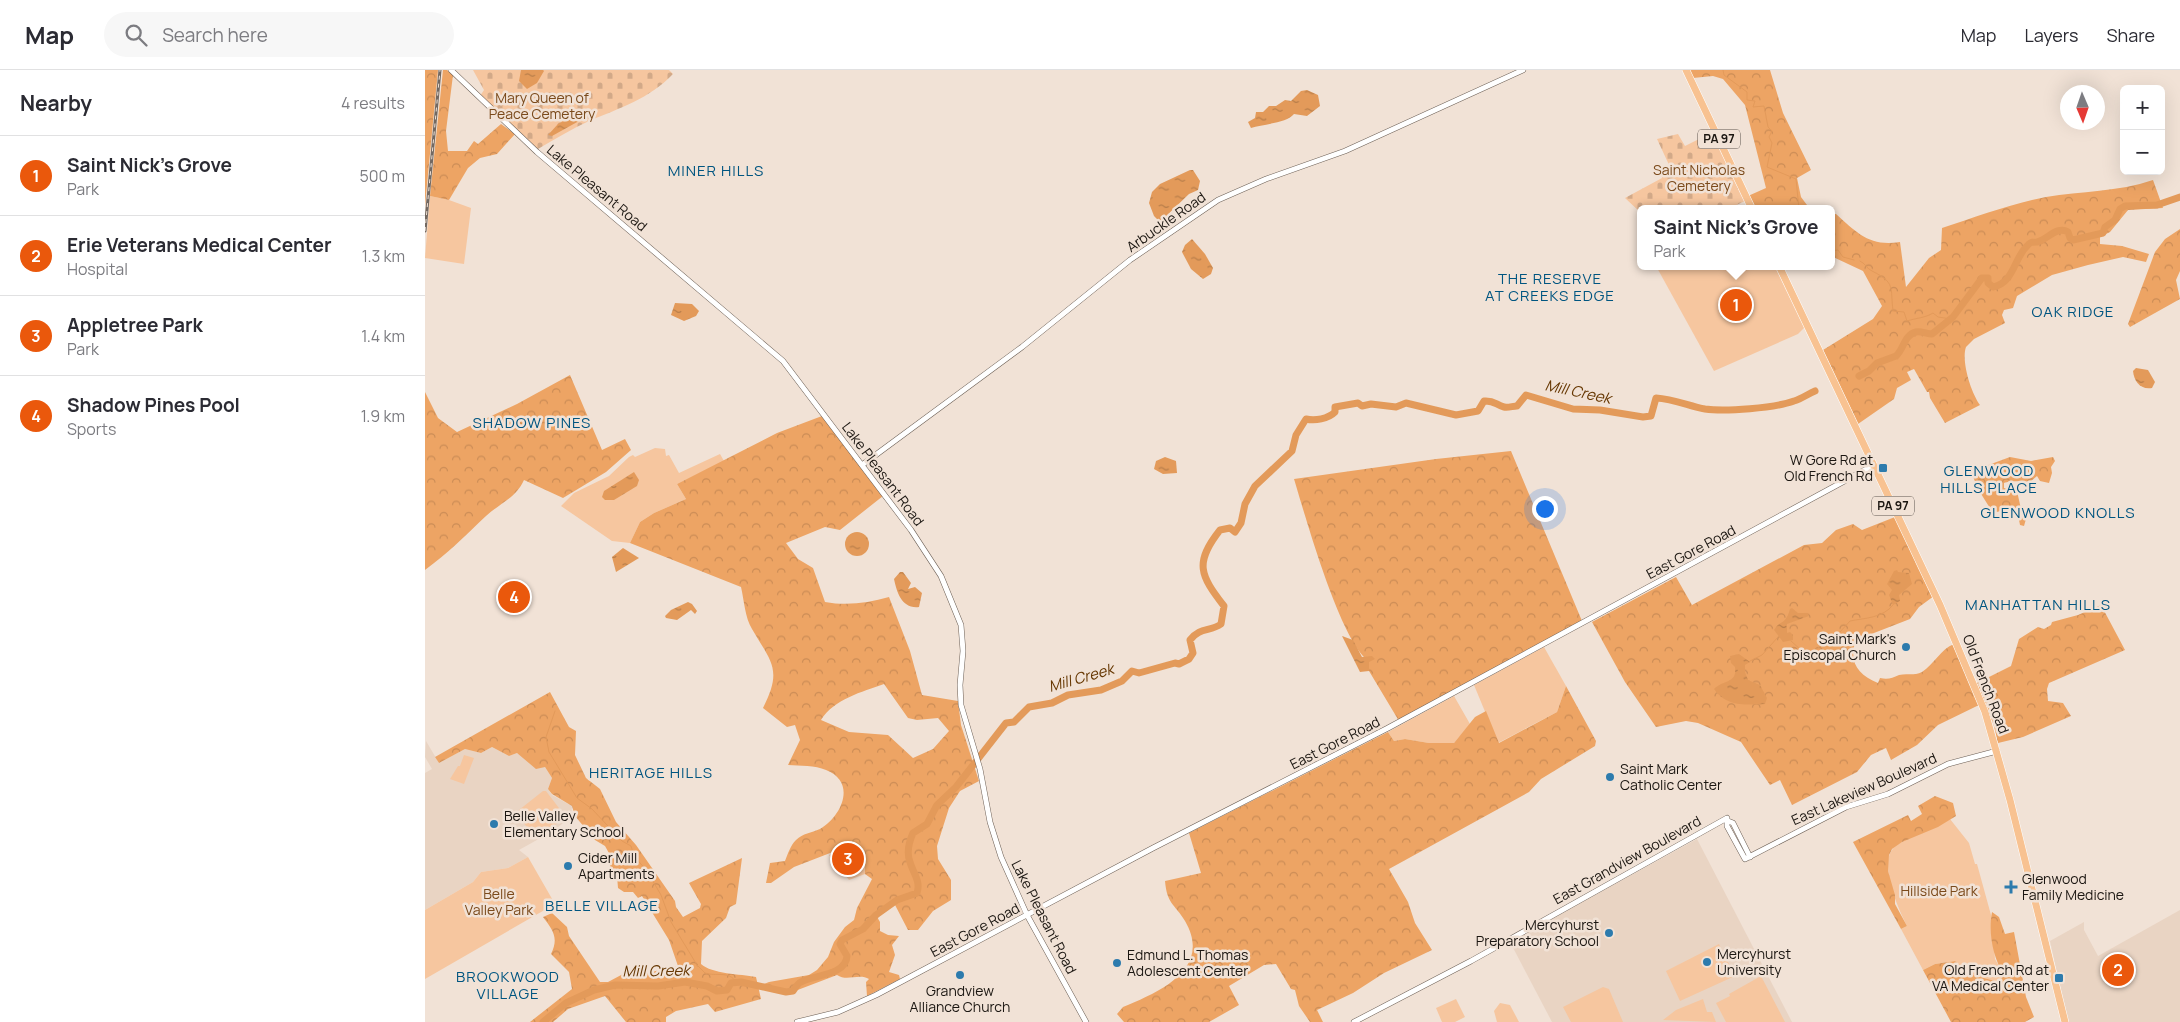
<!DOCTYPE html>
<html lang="en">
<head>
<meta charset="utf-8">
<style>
	body { margin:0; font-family:Manrope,sans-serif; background:#f7f7f7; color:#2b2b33 }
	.controls { position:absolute; right:15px; top:15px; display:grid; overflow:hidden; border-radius:8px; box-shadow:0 5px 20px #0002 }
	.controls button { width:45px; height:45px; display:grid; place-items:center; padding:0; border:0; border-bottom:1px solid #e1e1e2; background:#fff; color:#2b2b33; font:25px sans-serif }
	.compass { position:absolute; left:1635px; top:15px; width:45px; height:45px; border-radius:50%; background:#fff; box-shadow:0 5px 20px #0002; rotate:178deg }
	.you { position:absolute; left:1119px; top:438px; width:18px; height:18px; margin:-12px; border:4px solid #fff; border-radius:50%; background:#1a73e8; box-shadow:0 0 0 8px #1a73e833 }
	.badge { display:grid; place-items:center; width:32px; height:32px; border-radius:50%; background:#ea580c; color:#fff; font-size:16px; font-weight:700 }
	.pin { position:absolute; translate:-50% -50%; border:2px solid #fff; box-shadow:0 1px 5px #0006 }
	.popup { position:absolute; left:1212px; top:135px; width:198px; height:65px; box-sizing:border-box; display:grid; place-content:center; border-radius:8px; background:#fff; filter:drop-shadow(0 1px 4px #0005); font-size:16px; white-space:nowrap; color:#7c7c81 }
	.popup b { font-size:19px; color:#2b2b33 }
	.popup::after { content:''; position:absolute; left:50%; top:100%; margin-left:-10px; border:10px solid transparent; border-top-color:#fff }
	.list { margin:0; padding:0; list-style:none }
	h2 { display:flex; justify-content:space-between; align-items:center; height:65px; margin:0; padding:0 20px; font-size:21px }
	h2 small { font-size:16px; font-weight:400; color:#7c7c81 }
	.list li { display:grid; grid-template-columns:32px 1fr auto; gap:15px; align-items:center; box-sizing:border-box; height:80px; padding:0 20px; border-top:1px solid #e1e1e2 }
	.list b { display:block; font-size:19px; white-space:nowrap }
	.list p { margin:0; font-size:16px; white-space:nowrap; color:#7c7c81 }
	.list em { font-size:16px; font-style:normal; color:#7c7c81 }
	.icon { flex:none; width:28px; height:28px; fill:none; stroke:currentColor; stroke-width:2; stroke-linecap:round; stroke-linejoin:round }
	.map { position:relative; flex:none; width:1755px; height:952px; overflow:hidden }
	header { display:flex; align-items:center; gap:30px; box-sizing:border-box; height:70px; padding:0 25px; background:#fff; border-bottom:1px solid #e1e1e2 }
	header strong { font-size:24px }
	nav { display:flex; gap:28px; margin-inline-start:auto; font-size:18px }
	.search { width:350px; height:45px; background:#f7f7f7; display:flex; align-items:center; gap:12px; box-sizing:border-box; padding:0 18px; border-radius:28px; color:#7c7c81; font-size:19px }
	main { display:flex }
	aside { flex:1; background:#fff }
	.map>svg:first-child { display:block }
</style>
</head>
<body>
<header>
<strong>Map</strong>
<div class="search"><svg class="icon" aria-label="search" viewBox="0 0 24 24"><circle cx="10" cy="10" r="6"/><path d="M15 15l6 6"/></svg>Search here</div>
<nav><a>Map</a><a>Layers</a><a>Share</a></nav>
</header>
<main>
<aside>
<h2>Nearby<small>4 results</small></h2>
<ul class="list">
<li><span class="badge">1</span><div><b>Saint Nick's Grove</b><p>Park</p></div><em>500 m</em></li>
<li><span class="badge">2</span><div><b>Erie Veterans Medical Center</b><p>Hospital</p></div><em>1.3 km</em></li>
<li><span class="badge">3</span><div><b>Appletree Park</b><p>Park</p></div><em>1.4 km</em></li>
<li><span class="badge">4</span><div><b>Shadow Pines Pool</b><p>Sports</p></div><em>1.9 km</em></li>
</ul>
</aside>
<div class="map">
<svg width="1755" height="952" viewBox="0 0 1755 952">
	<defs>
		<pattern id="forest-crowns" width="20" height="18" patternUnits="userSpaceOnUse" patternTransform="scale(1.25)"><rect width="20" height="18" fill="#eda464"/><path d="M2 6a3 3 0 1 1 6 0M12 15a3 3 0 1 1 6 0" fill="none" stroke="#cb8c56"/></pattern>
		<pattern id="cemetery-stones" width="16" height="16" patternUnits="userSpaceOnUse" patternTransform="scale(1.25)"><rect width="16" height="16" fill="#f6c69f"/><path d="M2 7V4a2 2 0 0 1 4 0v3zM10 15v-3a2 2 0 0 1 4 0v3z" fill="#d2a988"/></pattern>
		<pattern id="water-ripples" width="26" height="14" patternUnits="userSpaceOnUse" patternTransform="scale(1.25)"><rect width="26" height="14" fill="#e39a5a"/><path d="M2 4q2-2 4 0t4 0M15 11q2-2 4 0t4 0" fill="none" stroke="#b77d49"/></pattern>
	</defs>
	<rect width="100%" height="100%" fill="#f1e2d6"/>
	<!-- built -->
	<g fill="#e9d4c3">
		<path d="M1 671 14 693 40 679 56 683 67 677 84 686 92 683 120 697 127 708 123 719 127 725 147 736 146 747 128 761 94 780 103 787 83 798 56 802 48 812 0 840V703L7 699 0 687Z"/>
		<path d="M1272 769 1367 952H1127L1085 872Z"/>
		<path d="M1755 840V952H1643L1625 871 1659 852V860L1673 886Z"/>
	</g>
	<!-- green -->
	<g fill="#f6c69f">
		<path d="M5 126 24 130 46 138 39 194 0 188Z"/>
		<path d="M1231 196H1351L1380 257 1373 264 1289 301Z"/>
		<path d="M230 378 240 379 241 386 244 385 254 403 295 384 299 391 252 414 261 429 229 443 215 452 205 473 187 471 136 436 149 423 184 406 204 387 208 385 210 387Z"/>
		<path d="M1119 577 1141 616 1132 642 1073 673 1049 615Z"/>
		<path d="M1029 626 1045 654 1029 673H1004L980 669 969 671 963 662Z"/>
		<path d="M39 685 49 688 39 714 25 709 33 696H35Z"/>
		<path d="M118 721H121L140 746C125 763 99 770 94 740Z"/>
		<path d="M1525 749 1544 773 1550 794H1552L1566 845 1570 889 1579 905 1574 912 1548 905 1530 891 1510 894 1498 900 1476 859 1482 856C1474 840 1454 796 1467 780 1471 774 1480 770 1486 767 1500 761 1512 758 1525 749Z"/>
		<path d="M431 773 440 794V804L424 810 404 785Z"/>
		<path d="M103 787 130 834 0 909V840L48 812 56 802 83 798Z"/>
		<path d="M1294 874 1310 906 1255 931 1241 901Z"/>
		<path d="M1336 906 1360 952H1301L1291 933 1305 926 1304 924Z"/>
		<path d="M1178 917 1184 919 1198 952H1146L1138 937Z"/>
		<path d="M1031 929 1040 947 1030 952H1017L1011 938Z"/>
		<path d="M1278 929 1282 942H1287L1291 952 1238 950 1251 940Z"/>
		<path d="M1075 933 1085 935 1094 952H1072L1069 941Z"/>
	</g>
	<!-- forest -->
	<g fill="url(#forest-crowns)" fill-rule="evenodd">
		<path d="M0 0H13L0 136Z"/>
		<path d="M18 0H22L28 5 21 61 23 81H42L49 71 53 74 76 54 90 64 72 84 55 88 43 98 24 130 5 126Z"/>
		<path d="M1264 0H1345L1358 43 1386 100 1372 108 1376 127 1385 139 1355 137 1329 139 1323 126 1341 118 1320 35 1298 9 1288 6 1268 8Z"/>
		<path d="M1728 110 1738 138 1703 140 1685 162 1675 167V174L1697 176 1724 184 1721 192 1698 187 1663 195 1627 205 1592 226 1588 238 1579 240 1577 245 1580 253 1549 269 1541 277C1536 291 1546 323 1555 335L1520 353 1505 328 1504 322H1502L1489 299 1482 302 1486 310 1472 318 1469 329 1433 354 1398 280 1448 249 1457 236 1438 201 1406 186V144H1411C1432 163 1445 177 1475 172L1481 217 1504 188 1516 180 1517 158C1551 147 1585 134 1621 127 1656 121 1693 122 1728 110Z"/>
		<path d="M1755 159V201L1751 210 1755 229 1705 257 1703 254 1730 182 1740 169Z"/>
		<path d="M145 305 177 380 200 369 206 380 181 402 138 428 99 410C91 428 75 433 61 446 41 465 22 484 0 500V322L13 348 32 362 92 334Z"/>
		<path d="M397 346 458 426 415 460 400 457 361 473 373 489 388 498 400 532C422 536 443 533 464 527L485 581 497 625 533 631 536 655 554 711 535 721 524 738 512 776 513 789 526 810V830L508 841 493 860H483L469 833 451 845 455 852V861L463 865 474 866 467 875 470 885 464 902 474 905 475 909 442 926 441 912 444 909C434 903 422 912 412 905L370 921 361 922 340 916 339 914 344 912 384 905 392 900 403 887 409 872 420 857 429 850 432 838 445 813 447 809 440 804V794L431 773 369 797 346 813H341L345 793 360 791C363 784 365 776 371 770 378 763 386 763 395 759 417 746 432 712 401 700 390 695 375 696 363 695L375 670 370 655 362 657 338 638C358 599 346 592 327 559 320 548 319 530 316 517L205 473 215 452 229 443 261 429 252 414 352 363ZM459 614 483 648 492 650 513 648 524 661 508 679 488 688 463 665 424 662 396 650C409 629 437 622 459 614Z"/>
		<path d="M1086 381 1157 551 974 651 944 601V591C916 574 880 445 869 409L1011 389Z"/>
		<path d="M1585 387 1606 391 1628 387 1630 391 1626 397 1627 403 1624 413 1615 411 1612 406 1605 412C1599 411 1584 411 1579 413V418L1592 421 1596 439 1601 449 1599 456 1595 455 1593 445 1580 446 1579 443 1584 441 1583 439 1568 443 1553 419 1547 404 1558 397Z"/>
		<path d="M1470 447 1509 526 1494 537 1485 549 1431 570C1423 592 1433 605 1453 613L1455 608C1463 610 1467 608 1474 605 1481 603 1489 606 1497 602 1509 594 1516 579 1529 574L1554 635 1513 655 1492 675 1466 690 1461 678 1446 685 1432 702 1367 735 1355 710 1345 715 1316 672 1273 653 1261 651 1231 657 1200 612 1167 552 1251 507 1267 535 1379 475 1397 473 1411 460 1428 454 1437 460Z"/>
		<path d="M1676 535 1700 580 1624 613 1622 619 1623 631 1638 633 1646 646 1598 667 1573 673 1569 656 1552 613 1586 596 1594 569 1613 557 1619 559 1626 555 1627 552 1653 545Z"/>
		<path d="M1141 616 1171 671 1170 676 1116 709 1104 722 964 799 983 832 990 853 1007 880 959 903 928 923 892 940 898 952H885L874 936 870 920 866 919 851 894 839 895 804 916 814 935 784 952H699L692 944 698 937C734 922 788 899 760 851 749 833 742 834 740 811L776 803 764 763 963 662 969 671 980 669 1004 673H1029L1050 647 1061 641 1074 673 1132 642Z"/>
		<path d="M125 622 144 657 151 661 150 685 161 708 175 719 191 752 211 775 250 831 251 837 258 847 275 838 276 834 264 813 317 788 311 834 305 837 301 848 277 871 276 894C287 904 315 904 331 907L336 929 290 942 283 934 251 941 241 947V952H201L180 926 143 939 128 952H105L147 919 144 902 126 884C134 868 128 860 118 847L127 843 142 857 144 866 175 912H183L198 904 222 903 253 896 244 870 217 826 213 828 208 822H199L193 818 192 806 185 796V785L180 776 170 770 150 746 147 736 127 724 123 719 127 708 120 697 111 699 92 683 84 686 67 677 56 683 40 679 14 693 10 687Z"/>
		<path d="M1510 726 1528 733 1531 746 1513 757 1477 772 1467 779 1464 785 1463 801 1470 825V834L1482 856 1476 859 1428 772 1483 745 1486 751 1497 744 1493 736Z"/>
		<path d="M1567 842 1574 847 1580 864 1589 862 1601 927 1609 947 1600 952H1526L1498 900 1510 894 1530 891 1548 905 1574 912 1579 905C1568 888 1563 863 1567 842Z"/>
	</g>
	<!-- cemetery -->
	<g fill="url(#cemetery-stones)">
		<path d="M48 0H244L248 4C224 29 195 38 164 51 147 59 130 69 113 79L55 26 59 20Z"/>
		<path d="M1288 62 1320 131 1303 139H1216V143L1200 128 1237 108 1236 102 1245 97 1232 69 1253 64 1260 76Z"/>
	</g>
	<!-- water -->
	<g fill="url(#water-ripples)">
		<path d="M96 0H118L119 1 112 13 102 19 94 11Z"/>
		<path d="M882 20 893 25 895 36 882 46 869 44C862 53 838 54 826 58L823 52 830 48 831 42H838L844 36H851L860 30 866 31 876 21Z"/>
		<path d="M149 45 154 46V51L127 66 123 65 133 54Z"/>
		<path d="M765 100H768L775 111 773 120 764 124 735 152 729 146 724 133 727 122 735 114Z"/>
		<path d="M767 169 780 184 788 198 786 204 778 209 766 199 757 182 760 175Z"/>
		<path d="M250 233 267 234 274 241 271 246 259 251 246 245Z"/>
		<path d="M1711 298 1723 300 1730 312 1727 318C1715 320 1709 311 1708 301Z"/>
		<path d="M740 387 751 391 752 403 738 404 729 399 731 391Z"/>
		<path d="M209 402 214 410 212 416 189 430H180L177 427 179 421Z"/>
		<circle cx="432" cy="474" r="12"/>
		<path d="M198 478 214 488 191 502 187 487Z"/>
		<path d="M1472 500 1473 502 1484 503 1487 514 1474 525 1475 531 1468 535 1464 525 1467 520 1462 514 1469 501Z"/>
		<path d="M475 502H478L486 513 483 519 490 517 497 523 494 537C477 539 472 523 469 509Z"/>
		<path d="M263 532 267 534 272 541 270 544 266 540 252 550 241 548 240 546 246 540Z"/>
		<path d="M1367 538 1373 543H1383L1384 546 1362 554V563L1365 562 1368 565V570L1358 572 1349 560C1356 549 1360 556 1365 539Z"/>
		<path d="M917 566 928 570 937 587 947 586 950 589 944 592V601L935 602Z"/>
		<path d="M1314 584 1325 592 1320 595V602L1323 610 1335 615 1342 628 1340 634C1322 635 1301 637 1289 619 1299 609 1312 614 1310 597L1306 593 1305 586Z"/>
	</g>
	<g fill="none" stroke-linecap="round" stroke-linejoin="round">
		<!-- stream -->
		<g stroke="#e39a5a" stroke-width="1">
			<path d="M1298 0 1299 5 1322 22V30L1330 31 1328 37 1339 36 1343 57 1347 61 1344 67 1347 73 1342 97 1371 109 1374 139"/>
			<path d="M1406 181 1413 180 1418 187 1429 190"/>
			<path d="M1435 191C1440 193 1442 199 1447 201 1471 213 1465 217 1468 241L1479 242 1482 251C1491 248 1500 248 1508 243L1513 247 1526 249"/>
			<path d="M1366 571 1376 580 1386 583 1415 562 1425 551C1440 548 1458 548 1468 535"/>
			<path d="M1325 591 1337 585 1353 567"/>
			<path d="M130 641 121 667 124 682 152 728 167 739 197 771 206 776 209 786 222 801 236 825 246 852 272 895 280 903C291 907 304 900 311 912"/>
		</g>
		<!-- river -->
		<g stroke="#e39a5a" stroke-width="7">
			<path d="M1434 306 1444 301 1452 293 1471 286C1479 279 1479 265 1491 262 1496 261 1502 264 1507 264L1528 247 1557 208H1563V213L1568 217C1589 213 1589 188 1602 176 1605 172 1607 172 1612 172 1622 170 1632 155 1643 162L1645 168 1648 170 1678 163 1680 157 1690 150 1695 139 1700 136 1732 135 1755 127"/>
			<path d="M118 952 141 933 169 920 190 915 233 916 260 912 282 916 292 921 302 920 306 913 316 912 361 922 368 921C370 918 373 913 376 912 387 905 421 906 422 886L415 874 417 870 438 859 451 845 472 830 492 823C496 811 488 803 485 792 481 782 484 772 488 763L502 754 512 735 531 717 581 653 589 652 604 637 627 633 643 625 676 620 697 611 707 601 714 603 750 593 754 594 764 589 768 583 765 570C775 557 785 562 796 554L799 536C775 505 769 493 795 460L805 458 810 462 816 453 820 434 830 416 867 381 871 365 881 349C890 351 903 349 910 342V337L933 333 937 336 946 334 971 337 981 333 1031 345 1053 341 1059 331C1069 330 1071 335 1079 337 1083 338 1088 336 1092 336L1101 325 1148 339 1175 340 1218 347 1226 346 1231 328C1249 329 1264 336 1280 339 1300 342 1350 338 1369 331 1376 329 1383 324 1390 321"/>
		</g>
		<!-- minor casing -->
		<g stroke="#6c5f55" stroke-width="6">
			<g id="minor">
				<path d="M26 0 112 82 358 291 486 460 516 506 536 555 538 581 535 615 536 635 555 699 565 752 576 787 602 845 661 952"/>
				<path d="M437 395 597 277 705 190 793 130 841 109 920 81 1098 0"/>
				<path d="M1303 751 1308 753 1325 787"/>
				<path d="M372 952 413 942 451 925 728 778 963 658 1449 395"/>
				<path d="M929 952 1046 891 1302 748V756L1320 789 1421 737 1463 724 1523 694 1572 681"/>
			</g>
		</g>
		<!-- major casing -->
		<g stroke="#fff" stroke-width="8">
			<g id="major">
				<path d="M1261 0 1327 139"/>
				<path d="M1354 196 1515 535 1560 642 1585 730 1640 952"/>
			</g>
		</g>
		<!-- minor -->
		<use href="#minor" stroke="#fff" stroke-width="5"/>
		<!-- major -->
		<use href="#major" stroke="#f8c291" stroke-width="7"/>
		<!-- rail casing -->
		<g stroke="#726861" stroke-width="3">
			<path id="rail" d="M0 161 15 0"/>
		</g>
		<!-- rail -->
		<use href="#rail" stroke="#f1e2d6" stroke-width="1" stroke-dasharray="4" stroke-linecap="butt"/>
	</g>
	<!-- markers -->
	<g fill="#2d7bad" stroke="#f1e2d6" stroke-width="2">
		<rect x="1453" y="393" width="10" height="10" rx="2.5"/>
		<circle cx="1481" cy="577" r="5"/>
		<circle cx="1185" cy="707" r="5"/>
		<circle cx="69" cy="754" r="5"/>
		<circle cx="143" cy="796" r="5"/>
		<path d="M1583.5 809.5h5v5h5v5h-5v5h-5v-5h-5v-5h5z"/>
		<circle cx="1184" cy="863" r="5"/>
		<circle cx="1282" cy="892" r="5"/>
		<circle cx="692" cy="893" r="5"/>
		<circle cx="535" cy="905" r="5"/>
		<rect x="1629" y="903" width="10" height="10" rx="2.5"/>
	</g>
	<g text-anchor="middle" stroke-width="5" stroke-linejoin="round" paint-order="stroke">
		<!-- shield labels -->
		<g fill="#f1e2d6" stroke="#5b534c" stroke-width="1">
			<rect x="1273" y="59.5" width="42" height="19" rx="4"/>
			<rect x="1447" y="426.5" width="42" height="19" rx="4"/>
		</g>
		<g font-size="12" font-weight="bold" fill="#1b1611">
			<text x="1294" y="73">PA 97</text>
			<text x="1468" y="440">PA 97</text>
		</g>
		<!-- park labels -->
		<g font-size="14" fill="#7b4a1b" stroke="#f1e2d6">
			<text x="117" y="33">Mary Queen of<tspan x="117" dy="16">Peace Cemetery</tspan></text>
			<text x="1274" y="105">Saint Nicholas<tspan x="1274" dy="16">Cemetery</tspan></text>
			<text x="1514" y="826">Hillside Park</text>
			<text x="74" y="829">Belle<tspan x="74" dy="16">Valley Park</tspan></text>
		</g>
		<!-- street labels -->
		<g font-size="14" fill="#1b1611" stroke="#f1e2d6">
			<text transform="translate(172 118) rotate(40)" y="5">Lake Pleasant Road</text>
			<text transform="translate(741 152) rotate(-35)" y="5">Arbuckle Road</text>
			<text transform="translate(458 404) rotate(53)" y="5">Lake Pleasant Road</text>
			<text transform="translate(1266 482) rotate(-28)" y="5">East Gore Road</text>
			<text transform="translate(1561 614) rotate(69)" y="5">Old French Road</text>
			<text transform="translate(910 673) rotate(-27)" y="5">East Gore Road</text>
			<text transform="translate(1439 719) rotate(-24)" y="5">East Lakeview Boulevard</text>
			<text transform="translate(1202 790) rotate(-29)" y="5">East Grandview Boulevard</text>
			<text transform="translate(619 847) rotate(63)" y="5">Lake Pleasant Road</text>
			<text transform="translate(550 860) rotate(-28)" y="5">East Gore Road</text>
		</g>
		<!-- poi labels -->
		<g font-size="14" fill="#1b1611" stroke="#f1e2d6" text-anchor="start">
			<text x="1448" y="395" text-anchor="end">W Gore Rd at<tspan x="1448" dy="16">Old French Rd</tspan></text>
			<text x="1471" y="574" text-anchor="end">Saint Mark's<tspan x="1471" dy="16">Episcopal Church</tspan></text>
			<text x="1195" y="704">Saint Mark<tspan x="1195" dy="16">Catholic Center</tspan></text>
			<text x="79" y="751">Belle Valley<tspan x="79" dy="16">Elementary School</tspan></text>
			<text x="153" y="793">Cider Mill<tspan x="153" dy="16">Apartments</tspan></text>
			<text x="1597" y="814">Glenwood<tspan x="1597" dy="16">Family Medicine</tspan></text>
			<text x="1174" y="860" text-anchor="end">Mercyhurst<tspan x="1174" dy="16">Preparatory School</tspan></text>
			<text x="1292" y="889">Mercyhurst<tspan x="1292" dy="16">University</tspan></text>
			<text x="702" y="890">Edmund L. Thomas<tspan x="702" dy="16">Adolescent Center</tspan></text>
			<text x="1624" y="905" text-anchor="end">Old French Rd at<tspan x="1624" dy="16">VA Medical Center</tspan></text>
			<text x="535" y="926" text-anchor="middle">Grandview<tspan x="535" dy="16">Alliance Church</tspan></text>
		</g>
		<!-- neighbourhood labels -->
		<g font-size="15" letter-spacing="1" fill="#005580" stroke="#f1e2d6">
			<text x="291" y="106">MINER HILLS</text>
			<text x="1125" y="214">THE RESERVE<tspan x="1125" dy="17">AT CREEKS EDGE</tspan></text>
			<text x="1648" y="247">OAK RIDGE</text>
			<text x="107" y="358">SHADOW PINES</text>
			<text x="1564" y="406">GLENWOOD<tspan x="1564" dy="17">HILLS PLACE</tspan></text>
			<text x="1633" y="448">GLENWOOD KNOLLS</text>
			<text x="1613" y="540">MANHATTAN HILLS</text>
			<text x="226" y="708">HERITAGE HILLS</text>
			<text x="177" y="841">BELLE VILLAGE</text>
			<text x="83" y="912">BROOKWOOD<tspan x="83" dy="17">VILLAGE</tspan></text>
		</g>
		<!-- water labels -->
		<g font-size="15" font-style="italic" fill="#663702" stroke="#f1e2d6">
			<text transform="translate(1153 322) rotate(12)" y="5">Mill Creek</text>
			<text transform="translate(656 608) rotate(-16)" y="5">Mill Creek</text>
			<text transform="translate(231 901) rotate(-1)" y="5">Mill Creek</text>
		</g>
	</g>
</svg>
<div class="controls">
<button>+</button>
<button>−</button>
</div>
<svg class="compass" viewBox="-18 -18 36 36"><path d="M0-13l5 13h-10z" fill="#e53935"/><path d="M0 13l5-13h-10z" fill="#7c7c81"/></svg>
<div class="you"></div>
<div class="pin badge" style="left:1311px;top:235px">1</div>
<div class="popup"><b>Saint Nick's Grove</b>Park</div>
<div class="pin badge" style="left:1693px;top:900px">2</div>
<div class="pin badge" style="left:423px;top:789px">3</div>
<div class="pin badge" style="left:89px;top:527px">4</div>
</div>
</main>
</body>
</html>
